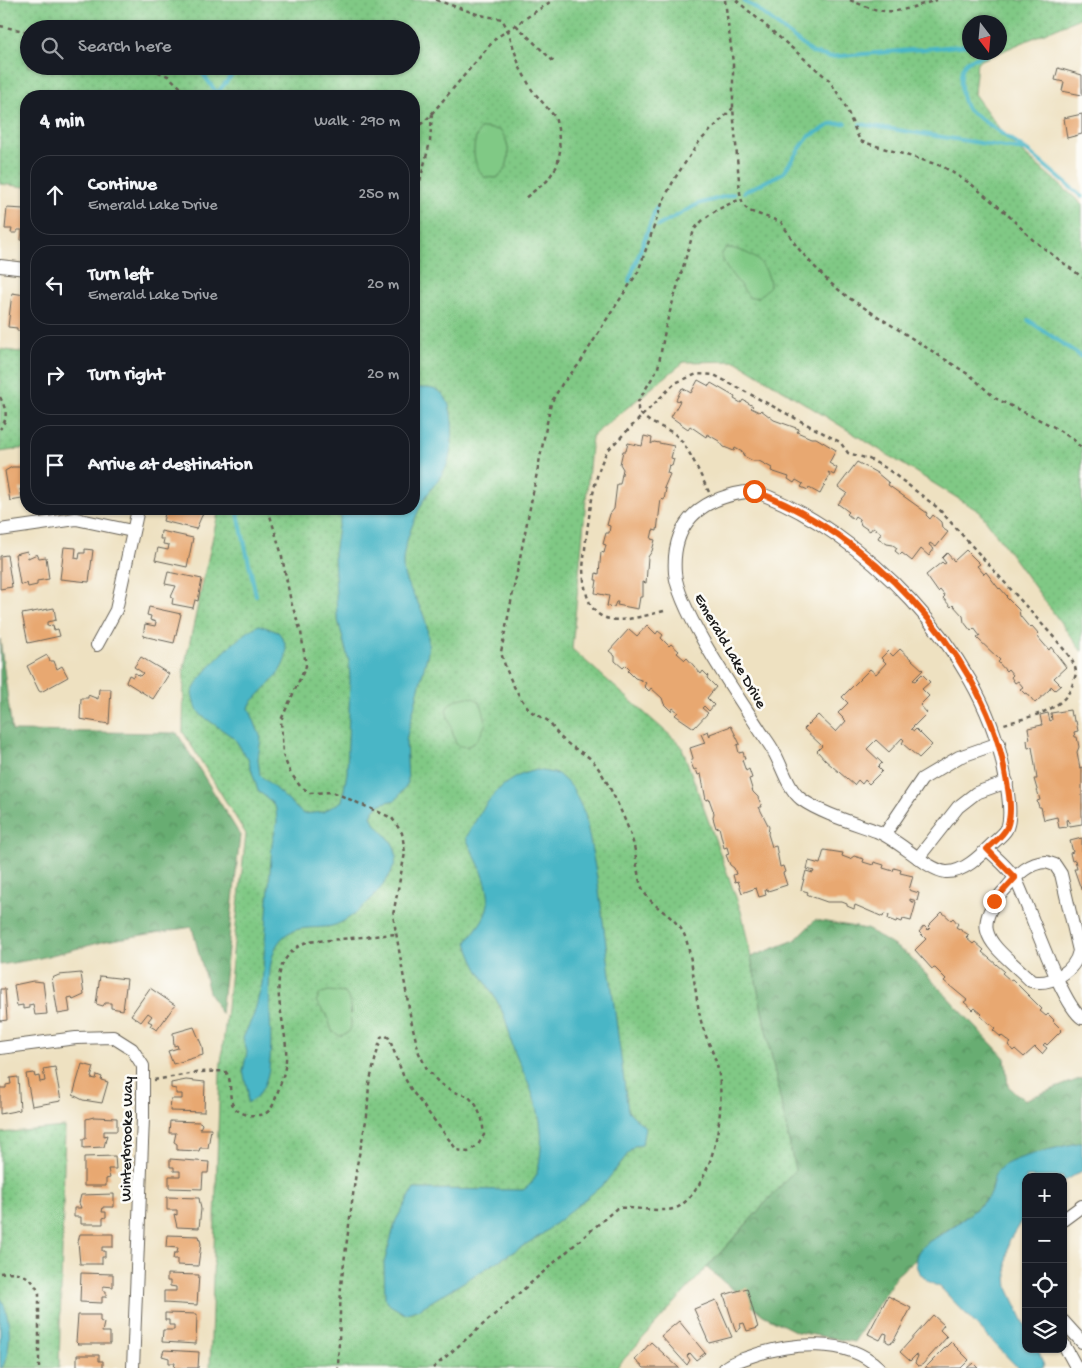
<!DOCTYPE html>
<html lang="en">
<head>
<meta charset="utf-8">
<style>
	body { margin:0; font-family:"Gochi Hand",sans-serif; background:#242831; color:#f1f3f6 }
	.controls { position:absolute; right:15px; bottom:15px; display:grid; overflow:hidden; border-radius:10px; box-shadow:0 1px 4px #0004 }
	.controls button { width:45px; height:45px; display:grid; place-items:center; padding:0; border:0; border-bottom:1px solid #363941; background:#171b24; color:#f1f3f6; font:25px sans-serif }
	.compass { position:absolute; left:962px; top:15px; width:45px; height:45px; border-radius:50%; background:#171b24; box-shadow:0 1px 4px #0004; rotate:164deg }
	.stop { position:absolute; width:15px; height:15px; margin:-11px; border:4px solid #ea580c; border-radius:50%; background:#fff }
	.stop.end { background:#ea580c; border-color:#fff; box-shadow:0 1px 5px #0008 }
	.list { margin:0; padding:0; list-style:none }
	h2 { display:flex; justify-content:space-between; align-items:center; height:65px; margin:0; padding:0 20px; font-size:21px }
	h2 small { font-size:16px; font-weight:400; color:#9ea1a6 }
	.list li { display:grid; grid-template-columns:32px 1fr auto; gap:15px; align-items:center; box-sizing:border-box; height:80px; margin:0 10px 10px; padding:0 10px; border:1px solid #363941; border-radius:20px }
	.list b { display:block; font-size:19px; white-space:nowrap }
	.list p { margin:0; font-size:16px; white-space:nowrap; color:#9ea1a6 }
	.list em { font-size:16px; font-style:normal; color:#9ea1a6 }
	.icon { flex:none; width:28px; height:28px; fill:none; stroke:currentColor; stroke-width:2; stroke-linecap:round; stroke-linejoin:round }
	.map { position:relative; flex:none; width:1082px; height:1368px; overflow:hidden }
	.search { position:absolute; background:#171b24; box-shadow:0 1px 4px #0004; left:20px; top:20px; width:400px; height:55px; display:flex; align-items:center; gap:12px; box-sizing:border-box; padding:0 18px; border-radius:28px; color:#9ea1a6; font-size:19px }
	.panel { position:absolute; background:#171b24; box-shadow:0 1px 4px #0004; left:20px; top:90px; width:400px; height:425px; border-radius:20px }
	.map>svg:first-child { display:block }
</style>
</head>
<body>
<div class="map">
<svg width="1082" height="1368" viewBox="0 0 1082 1368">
	<defs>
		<pattern id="grass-dots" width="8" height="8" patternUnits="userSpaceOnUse" patternTransform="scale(1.25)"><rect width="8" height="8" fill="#80c985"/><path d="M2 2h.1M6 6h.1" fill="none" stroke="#6eac72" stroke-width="1.8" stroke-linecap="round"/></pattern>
		<pattern id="forest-crowns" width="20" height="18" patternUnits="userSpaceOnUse" patternTransform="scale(1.25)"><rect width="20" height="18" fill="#68ad72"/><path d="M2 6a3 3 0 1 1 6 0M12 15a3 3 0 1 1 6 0" fill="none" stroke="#558c5d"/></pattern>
	</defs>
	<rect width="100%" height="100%" fill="#fdfcf7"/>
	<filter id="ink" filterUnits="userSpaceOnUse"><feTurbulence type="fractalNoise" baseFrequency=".02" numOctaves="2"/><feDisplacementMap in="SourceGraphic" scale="10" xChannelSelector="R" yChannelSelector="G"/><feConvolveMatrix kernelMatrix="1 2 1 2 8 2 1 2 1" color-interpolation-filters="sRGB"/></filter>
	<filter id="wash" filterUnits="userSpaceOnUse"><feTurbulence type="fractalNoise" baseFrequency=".0096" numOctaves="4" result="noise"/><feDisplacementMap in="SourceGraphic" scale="20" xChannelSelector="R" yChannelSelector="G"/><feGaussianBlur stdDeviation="1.12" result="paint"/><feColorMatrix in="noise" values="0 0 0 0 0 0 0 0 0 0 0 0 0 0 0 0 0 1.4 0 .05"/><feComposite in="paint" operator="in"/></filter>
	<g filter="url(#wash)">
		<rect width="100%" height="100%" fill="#eee1c1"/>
		<!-- grass -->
		<g fill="url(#grass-dots)" stroke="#4e7250" fill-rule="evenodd">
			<path d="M0 0H1082V17L977 62 974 94 1007 139 1082 204V652L980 512 736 361 684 362 592 436 572 649 681 745 742 914 795 1170 616 1368H210L220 1072 246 834 183 732 184 668 219 509H414V96H26V187L0 184ZM970 22H1000V52H970ZM29 29H411V66H29Z"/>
			<path d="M0 349 26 353V448L0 452Z"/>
			<path d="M65 1127 59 1368H0V1133Z"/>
		</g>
		<!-- forest -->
		<g fill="url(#forest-crowns)" stroke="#426447">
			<path d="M0 639 12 731 177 733 240 835 221 1014 209 992 192 927 106 941 36 959 0 965Z"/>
			<path d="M815 920 867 929 907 954 1005 1058 1008 1086 1024 1100 1082 1078V1142L1040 1152 993 1180 990 1195 970 1214 922 1247 916 1259 897 1275 854 1342 797 1332 763 1315 707 1268 795 1170 751 957 795 940Z"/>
		</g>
		<!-- pitch -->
		<g fill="#80c985" stroke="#4e7250">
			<path d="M485 128 499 130C512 141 512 170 496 178L484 177C472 164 471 144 480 129Z"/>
			<path d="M726 248C748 249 769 263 770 286L759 297 750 298 726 267 721 255Z"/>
			<path d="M467 697C483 698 483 710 486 723 481 735 472 753 456 744L446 710C450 701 458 699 467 697Z"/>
			<path d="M328 991 345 993 350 1001 351 1027 349 1032 340 1036 332 1031 327 1015 316 1002 320 994Z"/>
		</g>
		<!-- water -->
		<g fill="#49b6c6" stroke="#326971">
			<path d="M414 388C422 388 433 387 440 392 457 403 454 451 446 467 441 477 433 486 427 495 417 511 403 545 403 563 402 580 412 590 419 605 427 620 429 635 428 652L406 740 408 783 396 800C385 802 375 804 371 816 376 829 394 838 396 853 399 877 354 921 332 926 311 930 290 923 277 945 255 983 292 1083 247 1103L248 1092 243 1071 247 1052 243 1038 254 1014 262 984 272 844 277 822 276 809 271 801 258 791 248 759 234 738 201 715 195 706 192 694C197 675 241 633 259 625L278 632C302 659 268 684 251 703L249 708 261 738 258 759 260 775 303 814 323 812 342 801 347 773 350 681 349 662 337 616 334 554 338 527 343 509H414Z"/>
			<path d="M537 770 558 774 572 787 585 814 598 883 628 1111 645 1127 642 1145 634 1146 605 1183 541 1235 419 1309 405 1314 390 1305 385 1299 384 1263 396 1220 414 1189 523 1190C535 1183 538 1172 540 1158 546 1115 531 1091 515 1053 510 1039 508 1023 501 1009 490 986 473 968 467 942 473 932 483 922 486 912 495 888 475 859 466 838 483 806 499 777 537 770Z"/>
			<path d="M1082 1142V1171L1063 1182V1177H1026V1213L1009 1241 1006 1264 1008 1288 1026 1327V1349H1038L1044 1366 1043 1368H1018L940 1287C923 1281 907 1265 921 1248 925 1243 932 1240 937 1237 955 1225 974 1213 988 1197 994 1189 991 1176 999 1169 1011 1157 1064 1146 1082 1142Z"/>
			<path d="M0 1296C11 1316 13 1348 2 1368H0Z"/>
		</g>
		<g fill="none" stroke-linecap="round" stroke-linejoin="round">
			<!-- stream -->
			<g stroke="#49b6c6" stroke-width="4">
				<path d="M744 2 753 6 813 53 829 57 970 45"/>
				<path d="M991 52C984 57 975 57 968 61 956 68 961 101 968 110L1030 153 1082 197"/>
				<path d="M193 66 203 74 219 96"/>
				<path d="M218 92 236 70 248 69"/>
				<path d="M860 124 1024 150"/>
				<path d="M744 192 783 173 808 137 832 124 846 123"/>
				<path d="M658 226 698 204 734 194"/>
				<path d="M629 281 656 208"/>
				<path d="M1028 320 1082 357"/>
				<path d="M237 509 256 595"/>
			</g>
		</g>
		<g id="blocks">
			<!-- building -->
			<g fill="#e8a871">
				<path d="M1058 68 1082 75V95L1062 91 1064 82 1055 80Z"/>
				<path d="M1082 114V134L1067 138 1064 118Z"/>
				<path d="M26 207V241L21 240 22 230H17V233H11L12 229H5L7 208 24 209Z"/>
				<path d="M12 293 25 295 23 306H26V332L17 331V328L8 327Z"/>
				<path d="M698 380 709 386 711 383 735 397 734 399 741 403 743 400 753 406 751 408 759 412 761 410 774 420 799 429 797 432 811 438H816L836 450 829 463 837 468 834 475 828 472 830 475 820 494 809 488 808 490 801 487 803 484 796 480 794 483 788 479 789 477 771 471 772 468 759 461H753L743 456 744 453 735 448 734 451 724 447 719 441 707 434 706 437 690 426 688 429 671 417 680 401 676 400 682 388 691 393Z"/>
				<path d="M644 436 652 438 651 444 654 442 674 446 671 458 674 459 672 466 669 465 667 473 670 474 664 488 666 489 664 500 661 499 657 531 653 530 651 539 655 540 652 551 648 557 646 583 643 582V597H640L638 609 617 605 618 602H616L614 607 607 606 609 596 595 593 597 580H595L596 573 599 574 601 552 604 553 606 545 603 544 606 533H609L610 526 607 525 610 514 614 509 617 484H620L623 469 620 464 623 451H626L628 443 642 446Z"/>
				<path d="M857 462 877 473 889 483 888 485 927 513 926 515 930 519 933 515 941 522 942 528 948 532 936 547 930 543 929 545 934 549 929 556 921 549 912 561 902 553 900 555 895 551 897 548 893 545 887 544 878 538 881 533 873 527 870 531 861 525 859 519 855 516 853 519 847 514 849 512 838 504 847 493 838 487Z"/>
				<path d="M12 467H26V488L20 489 22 499 10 501 5 471Z"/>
				<path d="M178 509H201L204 511 196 529 163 521 166 510 177 512Z"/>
				<path d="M161 531 193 538 187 567 155 560 158 548 168 550 169 545 163 544 164 539H160Z"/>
				<path d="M64 547 76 548 75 558 79 559 80 553H85V549L93 550 89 582 60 579Z"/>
				<path d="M966 550 980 564 977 566 984 574 986 572 999 589 1000 588 1007 596 1006 597 1019 610 1020 616 1030 628 1032 626 1039 634 1037 636 1049 650 1051 647 1066 667 1054 678 1061 685 1055 690 1051 686 1050 689 1035 703 1027 693 1025 694 1020 689 1023 687 1018 681 1015 683 1011 677 1013 675 1008 669 1006 671 998 662 1000 660 977 638 980 636 974 628 971 631 964 622 963 616 953 605 951 607 943 598 945 596 940 590 938 592 926 575 942 562 944 564 946 563 942 558 947 553 954 561Z"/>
				<path d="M27 551 28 558 37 554 39 558 46 557 49 579 37 581V585L28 587 27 583 22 585 20 584 15 554Z"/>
				<path d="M7 555 12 587 0 589V556Z"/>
				<path d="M168 572 202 579 198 601 195 600 193 608 172 604 173 598 171 597 176 586 165 584Z"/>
				<path d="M149 607 181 614 174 643 143 636 145 624 155 626 156 622 150 620 151 616 147 615Z"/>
				<path d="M54 608 56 620 47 622V626L53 625 54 630 58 629 60 636 28 643 22 614Z"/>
				<path d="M647 625 656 634 658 631 663 635 661 638 669 646 671 644 679 651 677 653 685 660 687 658 701 674 703 671 708 676 707 678 716 687 707 698 714 705 709 711 704 706 702 708 708 713 694 728 675 715 678 712 673 708 671 711 664 704 662 698 651 688 649 691 644 686 646 683 641 680 635 678 628 671 630 669 626 665 623 668 615 661V656L609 651 629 629 637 636Z"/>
				<path d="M900 649 923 670 913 680 915 681 922 674 930 682 922 689 929 696 920 705 927 713 911 729 914 731 916 729 932 745 919 758 902 743 904 740 902 738 889 752 876 740 867 749 882 763 878 767 882 771 869 784 865 780 862 784 858 780 854 785 825 760 817 751 822 746 804 729 818 715 836 732 846 721 838 713 848 703 842 697 870 669 876 674 886 663 881 658 888 651 893 656Z"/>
				<path d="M47 655 50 661H54L57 669 62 666 68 677 41 692 39 691 27 666Z"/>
				<path d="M141 657 169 674 153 699 126 682 129 675 133 677 135 673 140 676 143 673 134 667Z"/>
				<path d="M99 689H111L109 724 80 719 81 698H88V695L98 699Z"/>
				<path d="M1070 710 1071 716 1073 715 1074 721H1076L1078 731 1074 732 1075 737H1077L1079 747 1077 752 1080 768 1082 767V824L1070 826 1068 819 1066 820 1067 827 1059 828 1057 817 1044 820 1041 807H1039L1037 801 1040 800 1034 779H1037L1034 759 1032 747 1028 748 1027 740 1030 739 1028 728 1042 725 1040 715 1048 713 1050 721 1052 720 1051 713Z"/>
				<path d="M731 726 740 744 737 745 739 753 743 752 745 759 742 760 746 771 749 769 752 778 749 779 753 792 758 797 762 807H759L769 827 768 834 772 847 776 846 780 867 783 866 785 872 783 873 787 885 768 891 767 889 765 890 766 895 759 897 756 888 742 893 738 881 735 882 733 875 736 874 734 868 730 865 726 855 729 854 727 847 724 848 719 827 716 828 713 818 714 813 709 799 706 800 701 774 698 775 696 769 694 770 691 763 693 758 690 748 705 743 701 734 708 731 710 737V734Z"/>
				<path d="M1082 838V889H1081L1074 869H1077L1075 860 1072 861 1070 853 1073 852 1070 841Z"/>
				<path d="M824 850 843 853 842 856 850 859 854 856 864 859 863 862 873 865 874 862 884 865 883 868 893 871 894 868 901 870 900 873 913 876 909 890 919 893 917 901 910 899V901L916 903 911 921 903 919 902 922 897 920 896 922 888 919 889 915 884 914 883 917 855 905 854 909 847 906V904L842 902H827L813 897 807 894 808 892 801 890 806 871 813 873 814 871 807 869 809 861 820 864Z"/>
				<path d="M942 912 951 920 953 918 958 924 956 927 969 935 966 938 973 944 975 942 984 950 982 952 1004 971 1002 973 1010 980 1012 979 1042 1009 1040 1011 1046 1016 1048 1014 1054 1020 1053 1021 1062 1030 1047 1045 1045 1043 1043 1045 1047 1048 1042 1054 1035 1047 1024 1057 1015 1049 1013 1051 1008 1045 1011 1043 1002 1036 1001 1037 993 1030 995 1028 980 1016 982 1014 975 1008 973 1010 964 1002 967 1000 944 981 946 979 935 968 932 969 915 950 926 939 919 932 924 926 928 930 930 928 928 926Z"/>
				<path d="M81 973 84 995 73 1000 72 997 68 998 70 1012 58 1014 52 978 59 975Z"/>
				<path d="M100 976 127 979 123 1010 111 1008V1003H105L103 1006 96 1004Z"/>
				<path d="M33 981 43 982 47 1014 35 1015 33 1004 29 1005V1008L23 1009V1005L17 1006 14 985Z"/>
				<path d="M150 988 175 1005 157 1030 150 1026 152 1023 148 1021 152 1016 148 1013 141 1022 131 1015Z"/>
				<path d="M0 989H5L7 1020 0 1021Z"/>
				<path d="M194 1027 202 1046 203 1055 173 1064 168 1051 178 1048 177 1045 174 1046 173 1033Z"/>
				<path d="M82 1064 94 1067 91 1078 96 1079 97 1075 102 1077 101 1080 108 1082 102 1103 83 1100 73 1095Z"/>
				<path d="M55 1067 61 1101 32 1106 26 1074 34 1073 35 1077 39 1076 40 1082 45 1081 43 1069Z"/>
				<path d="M18 1077 20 1110 0 1114V1088H6V1085L11 1084 10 1078Z"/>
				<path d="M186 1080 205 1082 204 1112 170 1111 171 1099H182V1094H176V1089L171 1088V1083Z"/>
				<path d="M94 1117 117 1118V1131H104V1136L107 1135 104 1147 83 1148V1139H86V1119Z"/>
				<path d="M170 1121 200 1122 202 1124 200 1129H211L208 1148H200L199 1151 177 1150V1144L174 1142 176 1133H169Z"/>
				<path d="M115 1156 116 1169H108L110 1178 106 1179V1186H84V1157Z"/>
				<path d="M170 1159 209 1162 208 1173H203L202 1189 169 1188V1176H180V1171H174V1167H170Z"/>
				<path d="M114 1194V1207H103L102 1212H106V1217L103 1218V1224H81V1217H74V1208H81L79 1203 81 1195Z"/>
				<path d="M167 1197 199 1198 201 1209 199 1228 177 1227 174 1214 177 1215V1210H167Z"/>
				<path d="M80 1234H113V1247H102V1251H105V1257H102V1264H80L78 1242Z"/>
				<path d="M167 1235 199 1236 201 1244 198 1266 177 1265V1259H173L174 1253H177L178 1248 166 1247Z"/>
				<path d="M81 1273 113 1274V1287L103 1286V1291H106V1297H102V1303L80 1302Z"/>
				<path d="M167 1274 199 1275 197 1305 164 1303V1291H176V1287L170 1286V1281H167Z"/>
				<path d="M747 1288 758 1328 747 1331 744 1323 740 1324 741 1328 736 1332 724 1295Z"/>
				<path d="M888 1296 911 1308 893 1342 889 1343 886 1341 887 1334 884 1333 880 1340 868 1334Z"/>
				<path d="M716 1300 732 1337 709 1343 694 1309Z"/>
				<path d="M165 1313 197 1314 196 1344 162 1342 163 1330H174V1325H169V1320H165Z"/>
				<path d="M78 1315H100V1321L104 1323 102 1332H110V1344H78L76 1342Z"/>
				<path d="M933 1315 944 1325 940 1330 947 1337 922 1365 918 1366 915 1363 918 1356 916 1355 910 1361 900 1352Z"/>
				<path d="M679 1321 705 1353 696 1360 690 1353 687 1356 690 1360 687 1365 661 1336Z"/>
				<path d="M651 1342 679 1368H644L635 1360Z"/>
				<path d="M951 1342 969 1360 961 1368H925Z"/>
				<path d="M164 1350 199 1352 198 1368H174L175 1363H169V1358L162 1356Z"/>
				<path d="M77 1355H99V1361H103V1367L77 1368Z"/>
				<path d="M973 1363 978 1368H967Z"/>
			</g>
		</g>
	</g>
	<g filter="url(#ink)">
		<use href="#blocks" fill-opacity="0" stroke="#666156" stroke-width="1"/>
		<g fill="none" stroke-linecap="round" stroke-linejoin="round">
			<!-- minor casing -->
			<g stroke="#666156" stroke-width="14">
				<g id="minor">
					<path d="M0 266 26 269"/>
					<path d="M754 491C862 530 981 651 1003 766 1006 781 1014 816 1006 830 1003 835 996 840 991 845 980 856 963 873 946 872 927 870 897 838 876 831 854 823 820 813 801 799 788 789 782 766 774 752 770 744 764 737 759 729 737 695 678 610 675 573 671 519 705 496 754 491Z"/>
					<path d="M0 530 76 519 132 531"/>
					<path d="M97 645 116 610 138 509"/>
					<path d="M885 834 922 779 959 757 999 743"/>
					<path d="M987 849C996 858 1010 869 1016 880 1030 908 1061 1004 1082 1018"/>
					<path d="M918 858 958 807 976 793 1007 782"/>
					<path d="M1046 862 1055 865 1061 874 1079 951C1075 971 1051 986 1031 981 995 945 964 933 1008 886 1019 873 1029 863 1046 862Z"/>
					<path d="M0 1048 76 1038 113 1037 132 1049 143 1066V1118L133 1368"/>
					<path d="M1063 1220 1082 1206"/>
					<path d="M1063 1321 1082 1342"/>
					<path d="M1063 1343 1075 1365 1079 1368"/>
					<path d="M725 1368C731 1362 741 1360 749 1357 788 1343 847 1336 879 1368"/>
				</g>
			</g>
			<!-- path -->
			<g stroke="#666156" stroke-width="2.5" stroke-dasharray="4 4" stroke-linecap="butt">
				<path d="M436 0 480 15 502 19 508 30 520 68 532 90 555 117 558 129 560 151 557 166 547 181 525 198"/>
				<path d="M725 0 733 63V108L740 193 743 205 749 211 781 222 797 247 812 264 829 282 849 298 971 376 995 398 1054 427 1074 440 1082 449"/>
				<path d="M736 0 829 80 844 103 860 141 942 166 971 184 1005 212 1033 240 1082 277"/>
				<path d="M850 0C891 18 895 12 937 0"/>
				<path d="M516 25 554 62"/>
				<path d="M0 26 29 32"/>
				<path d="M143 66 168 76 190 96"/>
				<path d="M414 130 428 118 496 38 553 0"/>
				<path d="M414 204 430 142 432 113"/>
				<path d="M0 397C6 409 9 418 0 429"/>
				<path d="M709 492C701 477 689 447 677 436 664 425 648 426 638 410V402L658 368 666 325 694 230C707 213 722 207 741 199"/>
				<path d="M268 509 281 552 291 602 301 632 306 666 281 720 283 755 290 772 300 786 310 793 333 792 392 818 402 833 405 853 393 915 411 1020 419 1053 427 1069 439 1083 454 1092 468 1096 476 1105 482 1119 484 1135 478 1145 468 1152 457 1150 412 1091 403 1075 389 1038 385 1035 381 1037 369 1084 367 1116 357 1165 341 1285 338 1368"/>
				<path d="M664 611C614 624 586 631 583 568 586 539 592 473 608 450L675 383 697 374 714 375 840 442 848 453 869 459 886 468 938 508 1058 642C1064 650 1075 661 1076 672 1076 675 1074 680 1073 683 1065 711 1029 717 1004 724"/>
				<path d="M154 1080 201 1072 225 1071C235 1081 225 1101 237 1110 244 1115 251 1116 259 1115 270 1114 273 1106 276 1097 280 1085 285 1073 286 1060 288 1031 274 1001 280 972 283 958 294 947 307 942L396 934"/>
				<path d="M0 1273C18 1270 33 1275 39 1294V1368"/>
				<path d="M433 1368 617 1208C633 1206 668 1215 680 1206 715 1181 726 1109 718 1069 714 1051 703 1034 700 1016 695 994 692 952 684 934 675 915 653 909 643 890 637 878 637 860 634 846 629 825 607 778 593 761 585 753 573 749 565 741 558 736 554 728 548 721 543 717 537 716 532 712 517 697 506 672 501 652L551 403 562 384 580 363 603 325 638 272 663 201 675 178 699 142 733 108"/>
			</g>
			<!-- minor -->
			<use href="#minor" stroke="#fff" stroke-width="12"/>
		</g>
	</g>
	<g fill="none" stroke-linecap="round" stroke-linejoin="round" filter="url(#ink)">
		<!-- route -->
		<path stroke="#ea580c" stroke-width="6" d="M754 491C865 531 981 650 1004 767 1007 784 1014 810 1007 827 1004 835 993 843 987 849L1015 878 994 901"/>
	</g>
	<g text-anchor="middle" stroke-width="5" stroke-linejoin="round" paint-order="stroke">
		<!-- street labels -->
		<g font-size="16" fill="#1c1c1c" stroke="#fdfcf7">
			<text transform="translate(732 650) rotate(60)" y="6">Emerald Lake Drive</text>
			<text transform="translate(125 1139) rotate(-89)" y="6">Winterbrooke Way</text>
		</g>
	</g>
</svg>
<div class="controls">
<button>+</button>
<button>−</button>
<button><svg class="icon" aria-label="locate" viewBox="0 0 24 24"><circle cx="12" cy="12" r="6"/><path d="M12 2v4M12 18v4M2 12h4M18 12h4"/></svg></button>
<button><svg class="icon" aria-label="layers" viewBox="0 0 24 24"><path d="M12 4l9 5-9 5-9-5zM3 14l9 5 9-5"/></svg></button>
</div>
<svg class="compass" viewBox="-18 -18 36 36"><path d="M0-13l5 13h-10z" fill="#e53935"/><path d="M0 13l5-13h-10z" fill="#9ea1a6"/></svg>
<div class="stop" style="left:754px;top:491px"></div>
<div class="stop end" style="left:994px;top:901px"></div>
<div class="search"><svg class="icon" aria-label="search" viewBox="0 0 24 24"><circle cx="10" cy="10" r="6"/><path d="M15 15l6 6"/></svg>Search here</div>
<section class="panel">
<h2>4 min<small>Walk · 290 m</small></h2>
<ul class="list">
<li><svg class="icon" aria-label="ahead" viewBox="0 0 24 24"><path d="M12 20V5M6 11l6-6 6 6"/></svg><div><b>Continue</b><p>Emerald Lake Drive</p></div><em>250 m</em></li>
<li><svg class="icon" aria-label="left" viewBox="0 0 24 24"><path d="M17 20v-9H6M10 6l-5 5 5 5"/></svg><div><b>Turn left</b><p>Emerald Lake Drive</p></div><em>20 m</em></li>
<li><svg class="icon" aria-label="right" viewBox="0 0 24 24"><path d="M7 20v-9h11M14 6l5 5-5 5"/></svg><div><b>Turn right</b></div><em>20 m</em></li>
<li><svg class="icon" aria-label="arrive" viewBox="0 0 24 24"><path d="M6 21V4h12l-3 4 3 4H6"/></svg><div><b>Arrive at destination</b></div></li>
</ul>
</section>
</div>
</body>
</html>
